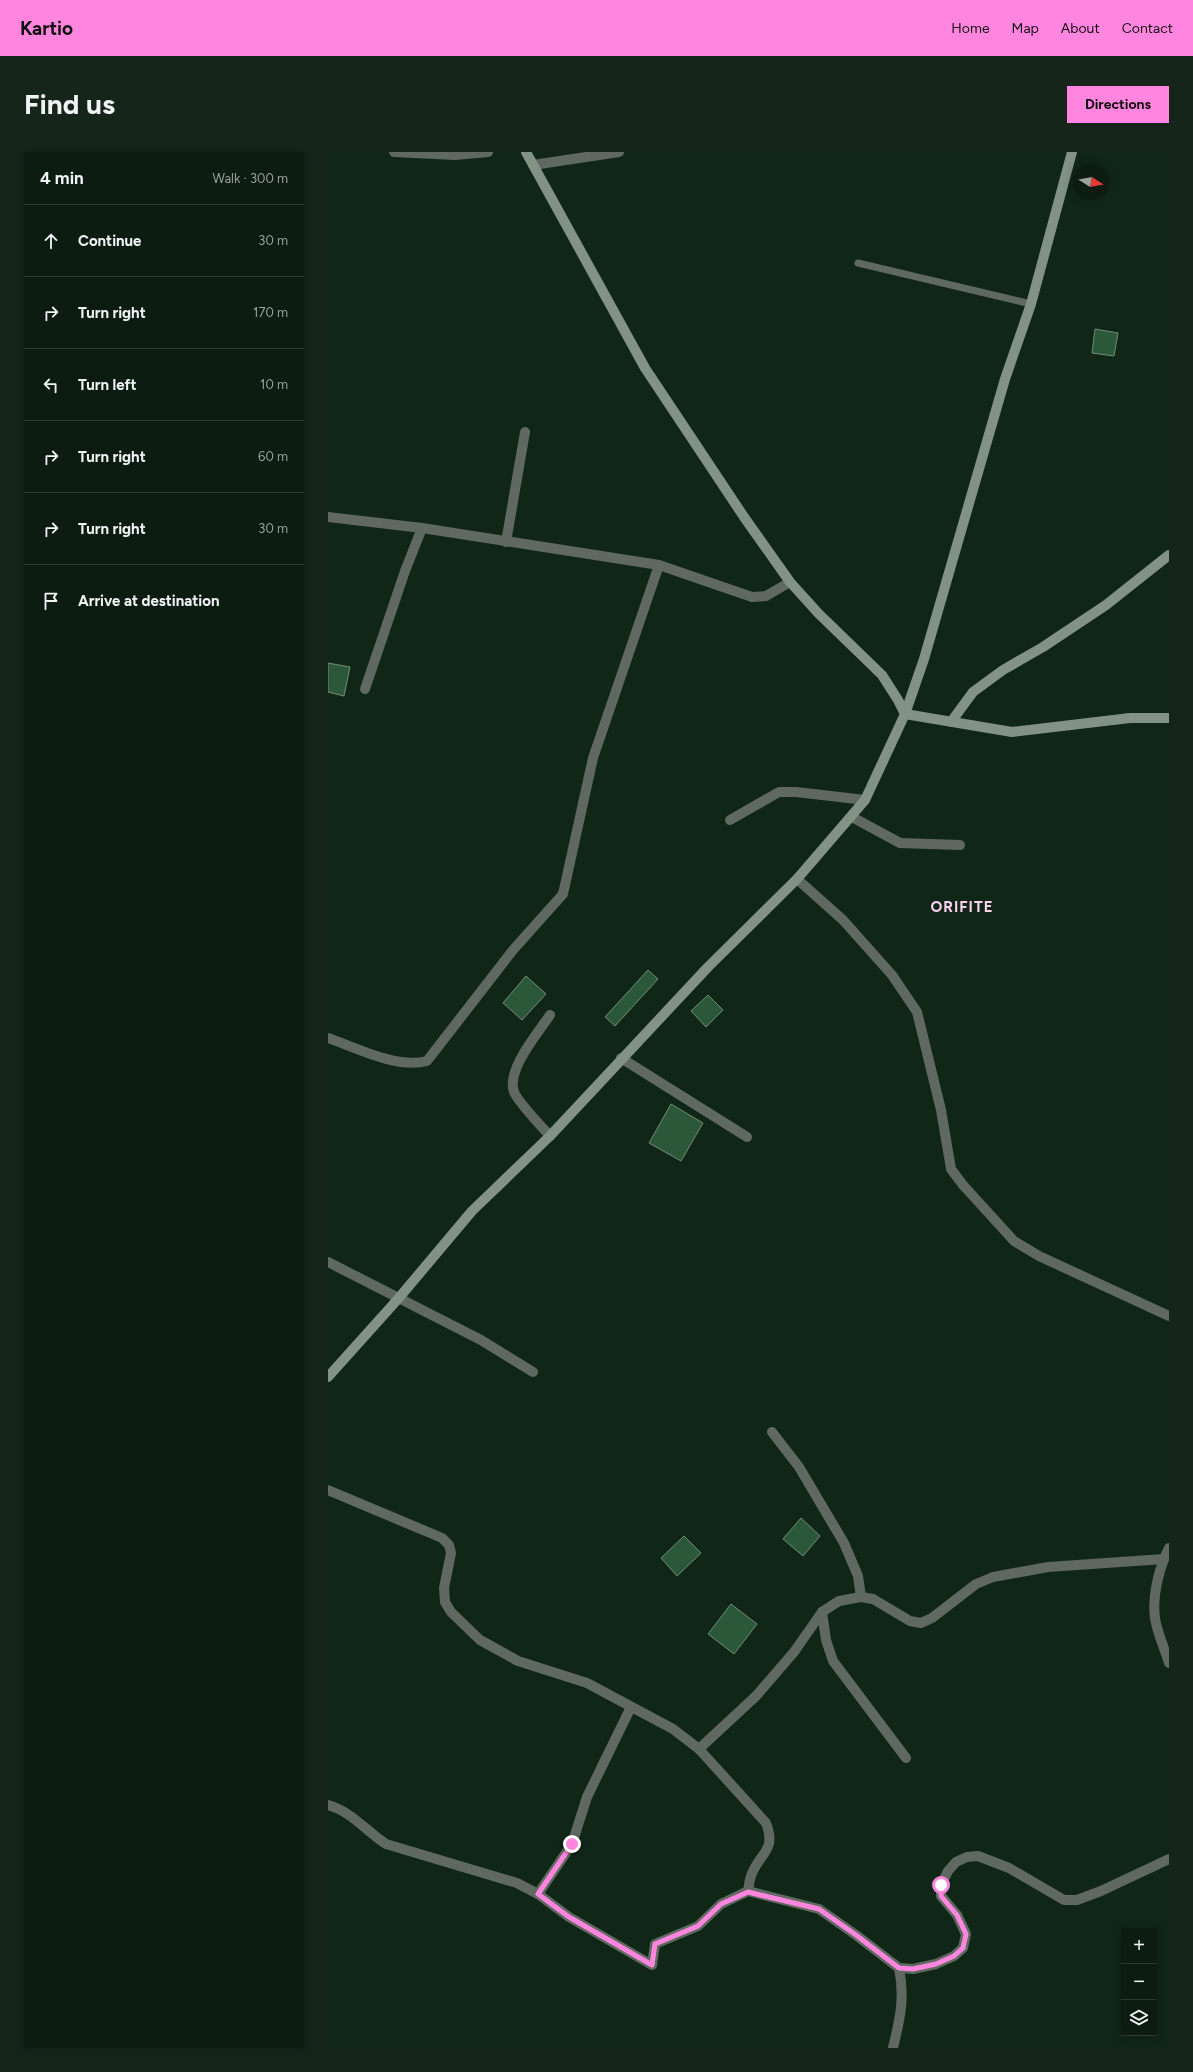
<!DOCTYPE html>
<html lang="en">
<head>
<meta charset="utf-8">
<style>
	body { margin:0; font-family:Figtree,sans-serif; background:#15251a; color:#f1f3f6 }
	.controls { position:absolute; right:12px; bottom:12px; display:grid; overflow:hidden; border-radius:0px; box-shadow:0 2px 10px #0003 }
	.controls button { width:36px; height:36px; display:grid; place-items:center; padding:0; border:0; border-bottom:1px solid #2c3a31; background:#0c1c11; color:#f1f3f6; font:20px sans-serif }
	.compass { position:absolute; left:745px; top:12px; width:36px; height:36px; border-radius:50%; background:#0c1c11; box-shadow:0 2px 10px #0003; rotate:101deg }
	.stop { position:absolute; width:12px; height:12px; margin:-9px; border:3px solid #ff85df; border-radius:50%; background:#fff }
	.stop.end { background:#ff85df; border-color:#fff; box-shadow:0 1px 4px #0008 }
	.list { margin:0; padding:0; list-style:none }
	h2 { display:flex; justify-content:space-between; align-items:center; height:52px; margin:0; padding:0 16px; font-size:17px }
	h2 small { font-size:13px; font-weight:400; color:#9aa19f }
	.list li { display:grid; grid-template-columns:26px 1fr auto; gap:12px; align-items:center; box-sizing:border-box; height:72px; padding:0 16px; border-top:1px solid #2c3a31 }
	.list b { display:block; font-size:15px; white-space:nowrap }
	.list em { font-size:13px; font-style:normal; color:#9aa19f }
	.icon { flex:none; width:22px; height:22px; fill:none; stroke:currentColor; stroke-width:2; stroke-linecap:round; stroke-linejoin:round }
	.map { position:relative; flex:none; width:841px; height:1896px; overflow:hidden; border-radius:0px }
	header { display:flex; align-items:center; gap:24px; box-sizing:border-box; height:56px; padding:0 20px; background:#ff85df; color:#111 }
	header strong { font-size:19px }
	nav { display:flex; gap:22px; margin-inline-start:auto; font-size:14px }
	.intro { display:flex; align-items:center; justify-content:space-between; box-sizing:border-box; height:96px; padding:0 24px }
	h1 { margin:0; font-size:28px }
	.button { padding:10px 18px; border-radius:0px; background:#ff85df; color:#111; font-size:14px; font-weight:700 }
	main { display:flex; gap:24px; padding:0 24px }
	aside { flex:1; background:#0c1c11; border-radius:0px; box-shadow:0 2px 10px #0003 }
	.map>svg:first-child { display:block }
</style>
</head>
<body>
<header>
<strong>Kartio</strong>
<nav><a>Home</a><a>Map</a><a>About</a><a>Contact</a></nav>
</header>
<div class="intro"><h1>Find us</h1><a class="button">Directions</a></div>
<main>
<aside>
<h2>4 min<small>Walk · 300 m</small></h2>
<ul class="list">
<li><svg class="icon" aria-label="ahead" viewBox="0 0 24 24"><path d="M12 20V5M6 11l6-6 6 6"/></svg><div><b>Continue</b></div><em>30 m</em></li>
<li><svg class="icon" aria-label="right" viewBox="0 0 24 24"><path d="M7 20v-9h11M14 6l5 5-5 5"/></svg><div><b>Turn right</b></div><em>170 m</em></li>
<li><svg class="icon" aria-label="left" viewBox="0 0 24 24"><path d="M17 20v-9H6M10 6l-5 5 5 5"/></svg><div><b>Turn left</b></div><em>10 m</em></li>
<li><svg class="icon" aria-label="right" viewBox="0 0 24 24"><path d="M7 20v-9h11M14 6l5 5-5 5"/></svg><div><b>Turn right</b></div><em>60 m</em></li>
<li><svg class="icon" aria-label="right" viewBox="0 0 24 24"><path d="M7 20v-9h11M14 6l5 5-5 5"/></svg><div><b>Turn right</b></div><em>30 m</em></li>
<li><svg class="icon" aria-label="arrive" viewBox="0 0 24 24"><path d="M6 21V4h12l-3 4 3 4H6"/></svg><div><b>Arrive at destination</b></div></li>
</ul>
</aside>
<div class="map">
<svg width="841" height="1896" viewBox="0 0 841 1896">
	<rect width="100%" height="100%" fill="#102617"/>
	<!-- building -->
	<g fill="#2c583a" stroke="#728b78">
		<path d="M767 177 790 181 786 204 764 201Z"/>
		<path d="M0 511 22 515 16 544 0 540Z"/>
		<path d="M320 818 330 827 287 874 277 865Z"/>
		<path d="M198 824 218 842 194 868 175 851Z"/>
		<path d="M380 843 395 858 378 875 363 859Z"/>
		<path d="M343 952 375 971 353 1009 321 991Z"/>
		<path d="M473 1366 492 1384 475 1404 455 1387Z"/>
		<path d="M356 1384 373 1401 349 1424 333 1406Z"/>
		<path d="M403 1452 429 1472 406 1502 380 1482Z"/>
	</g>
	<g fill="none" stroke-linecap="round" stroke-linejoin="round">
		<!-- lane -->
		<path stroke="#5f6961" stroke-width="7" d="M530 111 703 152"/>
		<!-- street -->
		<g stroke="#5f6961" stroke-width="10">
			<path d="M66 0 127 3 160 0"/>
			<path d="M205 13 291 0"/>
			<path d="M0 365 94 376 331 413 424 445 438 444 462 430"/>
			<path d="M178 390 197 280"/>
			<path d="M37 537 77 419 94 376"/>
			<path d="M524 665 572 691 632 693"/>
			<path d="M402 668 451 640H468L537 648"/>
			<path d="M469 727 515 768 564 823 589 860 613 958 623 1017 635 1033 686 1089 711 1104 841 1164"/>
			<path d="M0 886C29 896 69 917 99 909L185 798 235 742 265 606 331 413"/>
			<path d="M293 906 419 985"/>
			<path d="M222 984C213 974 190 950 186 940 178 918 210 881 222 863"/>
			<path d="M0 1110 153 1188 205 1220"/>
			<path d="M444 1280 471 1315 516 1391 530 1424 533 1445"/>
			<path d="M0 1338 114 1386 121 1393 123 1401 116 1436 117 1450 123 1460 152 1488 190 1509 259 1531 345 1577 371 1597 438 1671C449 1699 431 1701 423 1724 421 1729 421 1735 420 1739"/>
			<path d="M841 1396C831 1415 824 1445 827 1466 829 1481 837 1497 841 1511"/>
			<path d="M494 1460 498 1488 505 1509 578 1606"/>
			<path d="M371 1597 428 1544 466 1500 494 1460 511 1449 533 1445 545 1447 582 1469 593 1471 604 1466 648 1432 665 1425 720 1415 836 1407"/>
			<path d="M0 1653C23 1659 38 1679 58 1692L189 1731 210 1742 241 1765 324 1813 327 1792 370 1774 393 1752 420 1739 491 1757 528 1783 571 1816 585 1817 608 1812 626 1804 635 1796 638 1782 629 1763 613 1744V1733L620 1719 628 1710 639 1705 650 1704 681 1716 736 1748H749L773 1739 841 1707"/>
			<path d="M210 1742 244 1692 259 1645 303 1555"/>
			<path d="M565 1896C572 1867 577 1846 571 1816"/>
		</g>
		<!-- secondary -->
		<g stroke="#829386" stroke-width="10">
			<path d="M198 0 317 216 416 365 462 430 491 462 554 523 570 548 577 562 684 580 802 566H841"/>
			<path d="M623 570 645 540 675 518 715 495 778 453 841 403"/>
			<path d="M0 1225 70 1147 144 1059 222 984 380 815 469 727 537 648 577 562 596 507 677 227 703 152 744 0"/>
		</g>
	</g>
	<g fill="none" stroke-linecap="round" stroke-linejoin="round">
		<!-- route -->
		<path stroke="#ff85df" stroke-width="5" d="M244 1692 210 1742 241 1765 324 1813 327 1792 370 1774 393 1752 420 1740 491 1757 528 1783 571 1816 585 1817 608 1812 626 1804 635 1796 638 1782 629 1763 613 1744V1733"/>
	</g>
	<g text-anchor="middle" stroke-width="3" stroke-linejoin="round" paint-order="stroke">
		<!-- district labels -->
		<g font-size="15" font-weight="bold" letter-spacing="1" fill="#fbd1ed" stroke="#102617">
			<text x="634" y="760">ORIFITE</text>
		</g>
	</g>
</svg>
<div class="controls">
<button>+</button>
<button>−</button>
<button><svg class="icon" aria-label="layers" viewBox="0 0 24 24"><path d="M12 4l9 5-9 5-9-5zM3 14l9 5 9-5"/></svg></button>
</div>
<svg class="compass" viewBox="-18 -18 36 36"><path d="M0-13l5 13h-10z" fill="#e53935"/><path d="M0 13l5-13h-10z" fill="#9aa19f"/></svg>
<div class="stop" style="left:613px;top:1733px"></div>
<div class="stop end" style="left:244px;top:1692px"></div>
</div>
</main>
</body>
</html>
